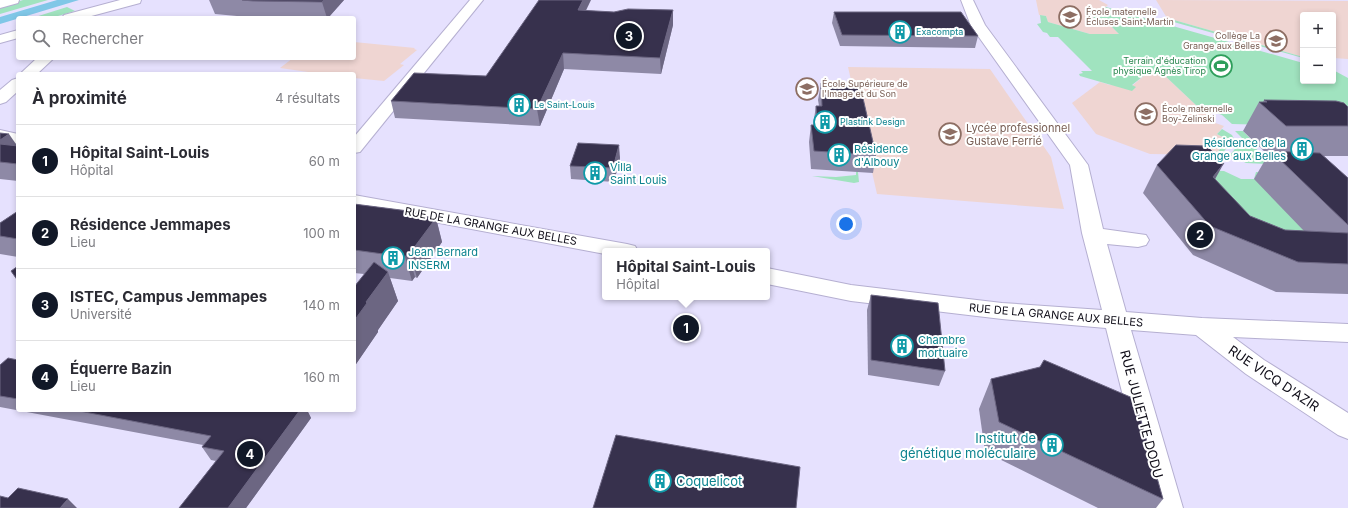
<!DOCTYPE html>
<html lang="fr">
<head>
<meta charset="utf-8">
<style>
	body { margin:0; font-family:Inter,sans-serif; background:#f2f2f3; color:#2b2b33 }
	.controls { position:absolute; right:12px; top:12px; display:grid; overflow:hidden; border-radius:4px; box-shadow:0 2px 6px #0003 }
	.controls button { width:36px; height:36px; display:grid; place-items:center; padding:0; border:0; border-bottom:1px solid #e1e1e2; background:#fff; color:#2b2b33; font:20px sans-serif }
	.you { position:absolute; left:846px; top:224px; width:14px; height:14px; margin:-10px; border:3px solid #fff; border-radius:50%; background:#1a73e8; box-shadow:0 0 0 6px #1a73e833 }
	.badge { display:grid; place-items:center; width:26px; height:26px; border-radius:50%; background:#111827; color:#fff; font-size:13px; font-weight:700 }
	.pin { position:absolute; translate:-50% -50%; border:2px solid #fff; box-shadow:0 1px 4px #0006 }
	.popup { position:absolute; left:602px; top:248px; width:168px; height:52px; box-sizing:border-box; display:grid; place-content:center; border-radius:4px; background:#fff; filter:drop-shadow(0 1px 3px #0005); font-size:13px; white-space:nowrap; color:#7c7c81 }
	.popup b { font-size:15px; color:#2b2b33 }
	.popup::after { content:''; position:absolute; left:50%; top:100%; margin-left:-8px; border:8px solid transparent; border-top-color:#fff }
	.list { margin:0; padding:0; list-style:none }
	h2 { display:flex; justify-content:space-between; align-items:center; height:52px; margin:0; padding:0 16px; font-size:17px }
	h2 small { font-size:13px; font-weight:400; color:#7c7c81 }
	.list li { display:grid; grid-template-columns:26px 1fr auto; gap:12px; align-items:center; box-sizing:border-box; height:72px; padding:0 16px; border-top:1px solid #e1e1e2 }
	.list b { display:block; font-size:15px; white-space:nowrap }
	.list p { margin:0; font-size:13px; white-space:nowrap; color:#7c7c81 }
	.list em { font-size:13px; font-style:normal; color:#7c7c81 }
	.icon { flex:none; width:22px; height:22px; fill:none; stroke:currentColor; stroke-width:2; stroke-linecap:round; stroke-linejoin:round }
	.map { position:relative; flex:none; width:1348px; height:508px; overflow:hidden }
	.search { position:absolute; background:#fff; box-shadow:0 2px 6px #0003; left:16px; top:16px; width:340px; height:44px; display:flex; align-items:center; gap:10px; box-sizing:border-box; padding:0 14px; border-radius:4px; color:#7c7c81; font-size:15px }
	.panel { position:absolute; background:#fff; box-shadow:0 2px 6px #0003; left:16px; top:72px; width:340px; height:340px; border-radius:4px }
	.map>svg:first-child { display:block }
</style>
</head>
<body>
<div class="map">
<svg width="1348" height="508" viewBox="0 0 1348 508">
	<rect width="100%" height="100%" fill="#e6e1fe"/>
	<!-- education -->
	<g fill="#efd5d2">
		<path d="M1036 0H1099L1108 5 1093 18 1106 21 1119 34H1090L1048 22 1046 16 1039 15Z"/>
		<path d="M1156 0 1348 1V59L1333 58V15H1303V57L1167 18Z"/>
		<path d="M354 42 415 48 414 49 417 50 400 64 404 65 384 81 354 78V74H322L280 68 293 58H354Z"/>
		<path d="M848 67 990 69 1051 157 1064 209 877 194Z"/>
		<path d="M1162 73 1198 107 1214 112 1207 120 1224 126 1217 134 1228 140 1215 155 1150 154 1096 134 1072 103 1100 82 1110 85 1132 86 1146 74Z"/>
	</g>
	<!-- green -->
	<g fill="#a0e3bf">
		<path d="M23 0H48L0 14V7Z"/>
		<path d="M67 7 75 11 58 16 61 17 58 18H32Z"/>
		<path d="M1106 7 1303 63V81H1333V70L1335 71 1348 78V132L1313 126 1232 124 1222 115 1198 107 1162 73 1146 74 1132 85 1136 87 1132 91 1080 76 1079 74 1083 73 1081 71H1092L1058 37H1050L1047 33 1043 32 1037 24 1041 23 1040 15 1046 16 1048 22 1090 34H1119L1106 21 1093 18Z"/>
		<path d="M1167 18 1303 57V58L1170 21Z"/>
		<path d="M1222 129 1232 135 1234 139 1221 155H1215L1228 140 1217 134Z"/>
		<path d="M1235 131H1243L1254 142 1250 143 1269 161 1266 164 1246 163 1230 155 1243 139Z"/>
		<path d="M1199 170 1224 171 1241 179H1254L1256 172 1278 173 1329 256 1259 240Z"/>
		<path d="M856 172H858L859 182 854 183 812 176 836 177 856 175Z"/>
	</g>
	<!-- water -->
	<path fill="#80c7e7" d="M57 0H111H79L0 24V17Z"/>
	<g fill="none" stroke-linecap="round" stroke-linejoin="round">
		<!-- minor casing -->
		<g stroke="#b5afd1" stroke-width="2">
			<g id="minor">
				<path d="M0 0H19L18 3 0 8Z"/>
				<path d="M120 0H141L140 3 84 18H62L64 15Z"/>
				<path d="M470 0H483L360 152 354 153V137Z"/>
				<path d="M961 0H973L985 25 1088 165 1103 229 1146 235 1149 240 1146 245 1138 247 1107 244 1126 312 1202 318 1348 324V342L1233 337 1264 360 1348 413V439L1338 435 1246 374 1196 335 1131 330 1183 508H1151L1106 328 1002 319 851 301 767 284V268L851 285 1002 303 1102 310 1082 233 1070 165 971 26Z"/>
				<path d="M18 30V38L0 43V35Z"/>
				<path d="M37 58H54L37 74H20Z"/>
				<path d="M18 78V91L6 102 0 104V90L12 80Z"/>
				<path d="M0 130 18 134V144L0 140Z"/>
				<path d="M354 195 627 244 635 246 638 251H605V254L354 207Z"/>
			</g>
		</g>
		<!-- minor -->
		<use href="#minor" fill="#fff" fill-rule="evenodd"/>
	</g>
	<!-- wall -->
	<g fill="#8e89a6">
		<path d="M209 0H344L328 18H259L215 14Z"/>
		<path d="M673 10V25L661 74 564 69 540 126 395 118 391 101 486 76 586 11 614 12Z"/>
		<path d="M834 12 978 36 975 48 840 46 832 23Z"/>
		<path d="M821 83 876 155 873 173 811 169 809 142 811 125H813L816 106H819L818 100Z"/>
		<path d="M1264 100 1348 107V156H1324L1348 178V294L1276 292 1193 255 1143 193 1157 165 1215 180 1250 216 1285 230 1304 231 1254 179 1268 155 1243 131 1259 102H1263Z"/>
		<path d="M0 133 18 146V181L0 179Z"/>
		<path d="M620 158 614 182 571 179 570 166Z"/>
		<path d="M354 204 424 213 425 217 436 218 442 242 417 278 415 277 412 281 390 278 398 301 378 330V332L354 367 364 274 354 273Z"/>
		<path d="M18 211V257L0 254V223Z"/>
		<path d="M871 295 945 371 939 386 868 375 867 310Z"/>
		<path d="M18 360V410H307L311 418 246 508H179L216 461 211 460 202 447 203 445 0 407V365Z"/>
		<path d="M1040 367 1163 499 1156 508H1098L985 452 979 409 991 379Z"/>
	</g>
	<!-- shaded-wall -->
	<g fill="#6c6682">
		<path d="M324 0H344L328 18H327L322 2Z"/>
		<path d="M583 0H591L579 25 578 10Z"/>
		<path d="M673 10V25L661 74 660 58Z"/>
		<path d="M563 53 564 69 540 126 537 109Z"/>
		<path d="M9 134 18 147 0 152V140Z"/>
		<path d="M619 145 620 158 614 182 613 168Z"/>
		<path d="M1224 163 1208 192 1213 177Z"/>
		<path d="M424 213 428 228 436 218 442 242 417 278 410 253 422 216Z"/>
		<path d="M408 253 415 277 412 281 405 257Z"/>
		<path d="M388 272 398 301 378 330V332L354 367V321L366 302Z"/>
		<path d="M300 410H307L311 418 246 508H228Z"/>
		<path d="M68 499 77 508H60Z"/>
	</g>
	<!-- building -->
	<g fill="#37314d" stroke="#6c6682">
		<path d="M242 0H324L322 2 253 1Z"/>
		<path d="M539 0H583L578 10 614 12 628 9 673 10 660 58 563 53 537 109 391 101 414 73 486 76Z"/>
		<path d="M834 12H961L978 36 842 35Z"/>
		<path d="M821 83 860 85 876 155 814 151 811 125H817L816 106H822Z"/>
		<path d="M1264 100 1336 101 1344 103 1348 107V126H1286L1259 102H1267Z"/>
		<path d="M0 133 9 134 0 140Z"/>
		<path d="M578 143 619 145 613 168 570 166Z"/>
		<path d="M0 144 18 146V164L0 162Z"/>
		<path d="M1176 145 1207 146 1224 163 1213 177 1250 216 1285 230 1348 233V264L1298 262 1210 226 1157 165Z"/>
		<path d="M1271 151 1320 153 1348 178V225Z"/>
		<path d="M354 204 424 213 422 216 436 218 410 253H408L405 257 354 250Z"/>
		<path d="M18 211V239L0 236V223Z"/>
		<path d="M374 262 388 272 366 302 367 303 354 321V287Z"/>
		<path d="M18 266V281L11 271Z"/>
		<path d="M871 295 938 303 945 371 871 360Z"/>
		<path d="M8 358 18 360V399L0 396V365Z"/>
		<path d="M1044 360 1135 399 1163 499 999 422 991 379 1040 367Z"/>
		<path d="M74 410H300L228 508H179L224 451 202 447 211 436Z"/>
		<path d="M616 435 800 467 796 508H593Z"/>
		<path d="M18 488 68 499 60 508H0V496L8 498Z"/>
	</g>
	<!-- icons -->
	<defs>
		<g id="school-ring" transform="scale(1.15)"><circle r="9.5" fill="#fff" stroke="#8d6e63" stroke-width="1.5"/><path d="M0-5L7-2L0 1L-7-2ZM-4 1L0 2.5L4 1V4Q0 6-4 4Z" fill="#8d6e63"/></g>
		<g id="building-ring" transform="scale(1.15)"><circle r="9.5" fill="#fff" stroke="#0f9aa8" stroke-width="1.5"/><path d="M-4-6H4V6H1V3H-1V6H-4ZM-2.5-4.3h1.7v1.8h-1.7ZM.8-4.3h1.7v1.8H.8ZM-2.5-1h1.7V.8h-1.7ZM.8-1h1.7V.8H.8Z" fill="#0f9aa8"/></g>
		<g id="stadium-ring" transform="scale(1.15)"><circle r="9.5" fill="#fff" stroke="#2e9e5b" stroke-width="1.5"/><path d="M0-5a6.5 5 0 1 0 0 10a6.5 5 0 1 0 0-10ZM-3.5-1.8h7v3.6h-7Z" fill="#2e9e5b"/></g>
		<g id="university-ring" transform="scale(1.15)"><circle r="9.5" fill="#fff" stroke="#8d6e63" stroke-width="1.5"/><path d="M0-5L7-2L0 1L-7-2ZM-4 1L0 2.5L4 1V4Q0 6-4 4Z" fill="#8d6e63"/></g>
	</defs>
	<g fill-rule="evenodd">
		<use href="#school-ring" x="1070" y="17"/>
		<use href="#building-ring" x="900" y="32"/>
		<use href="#school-ring" x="1276" y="41"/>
		<use href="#stadium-ring" x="1221" y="66"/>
		<use href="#university-ring" x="807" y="89"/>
		<use href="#building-ring" x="519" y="105"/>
		<use href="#school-ring" x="1146" y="114"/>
		<use href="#building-ring" x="825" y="122"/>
		<use href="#school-ring" x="950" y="134"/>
		<use href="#building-ring" x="1302" y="149"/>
		<use href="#building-ring" x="839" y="155"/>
		<use href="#building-ring" x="595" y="173"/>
		<use href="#building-ring" x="393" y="258"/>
		<use href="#building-ring" x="902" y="346"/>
		<use href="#building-ring" x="1052" y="445"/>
		<use href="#building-ring" x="660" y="481"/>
	</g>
	<g text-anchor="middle" stroke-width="4" stroke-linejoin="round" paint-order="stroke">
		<!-- far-education labels -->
		<g font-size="9" fill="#785e54" stroke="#fff" text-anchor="start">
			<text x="1086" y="15">École maternelle<tspan x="1086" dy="10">Écluses Saint-Martin</tspan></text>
			<text x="1260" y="39" text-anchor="end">Collège La<tspan x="1260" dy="10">Grange aux Belles</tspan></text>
			<text x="822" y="87">École Supérieure de<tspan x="822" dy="10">l'Image et du Son</tspan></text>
			<text x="1162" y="112">École maternelle<tspan x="1162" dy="10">Boy-Zelinski</tspan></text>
		</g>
		<!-- far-culture labels -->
		<g font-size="9" fill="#0d838f" stroke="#fff" text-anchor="start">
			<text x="916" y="35">Exacompta</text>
			<text x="534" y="108">Le Saint-Louis</text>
			<text x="840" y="125">Plastink Design</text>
		</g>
		<!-- far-leisure labels -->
		<g font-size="9" fill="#27864d" stroke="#fff" text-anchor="end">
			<text x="1206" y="64">Terrain d'éducation<tspan x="1206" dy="10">physique Agnès Tirop</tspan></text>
		</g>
		<!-- education labels -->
		<g font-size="11" fill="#785e54" stroke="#fff" text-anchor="start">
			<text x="966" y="132">Lycée professionnel<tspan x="966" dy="13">Gustave Ferrié</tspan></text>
		</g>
		<!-- culture labels -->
		<g font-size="11" fill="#0d838f" stroke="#fff" text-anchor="start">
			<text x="1286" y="147" text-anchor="end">Résidence de la<tspan x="1286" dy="13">Grange aux Belles</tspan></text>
			<text x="854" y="153">Résidence<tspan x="854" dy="13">d'Albouy</tspan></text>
			<text x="610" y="171">Villa<tspan x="610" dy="13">Saint Louis</tspan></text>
			<text x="408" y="256">Jean Bernard<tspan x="408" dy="13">INSERM</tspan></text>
			<text x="918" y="344">Chambre<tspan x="918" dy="13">mortuaire</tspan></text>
		</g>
		<!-- street labels -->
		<g font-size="11" fill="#0e0c17" stroke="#fff">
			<text transform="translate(491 226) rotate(10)" y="4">RUE DE LA GRANGE AUX BELLES</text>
			<text transform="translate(1056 315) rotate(5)" y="4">RUE DE LA GRANGE AUX BELLES</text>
		</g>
		<!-- near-street labels -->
		<g font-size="13" fill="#0e0c17" stroke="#fff">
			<text transform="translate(1274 378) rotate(34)" y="5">RUE VICQ D'AZIR</text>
			<text transform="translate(1142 414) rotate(75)" y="5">RUE JULIETTE DODU</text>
		</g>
		<!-- near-culture labels -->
		<g font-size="13" fill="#0d838f" stroke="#fff" text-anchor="end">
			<text x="1036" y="443">Institut de<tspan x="1036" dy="15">génétique moléculaire</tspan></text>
			<text x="676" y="486" text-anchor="start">Coquelicot</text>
		</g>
	</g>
</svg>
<div class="controls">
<button>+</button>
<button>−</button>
</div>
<div class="you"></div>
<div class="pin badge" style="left:686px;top:328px">1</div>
<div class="popup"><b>Hôpital Saint-Louis</b>Hôpital</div>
<div class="pin badge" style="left:1200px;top:235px">2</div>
<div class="pin badge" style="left:629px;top:36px">3</div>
<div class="pin badge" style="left:250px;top:454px">4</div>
<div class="search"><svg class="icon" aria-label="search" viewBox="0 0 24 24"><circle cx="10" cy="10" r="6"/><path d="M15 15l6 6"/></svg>Rechercher</div>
<section class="panel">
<h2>À proximité<small>4 résultats</small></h2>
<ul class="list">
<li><span class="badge">1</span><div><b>Hôpital Saint-Louis</b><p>Hôpital</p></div><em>60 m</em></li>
<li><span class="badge">2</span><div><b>Résidence Jemmapes</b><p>Lieu</p></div><em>100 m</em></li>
<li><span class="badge">3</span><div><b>ISTEC, Campus Jemmapes</b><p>Université</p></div><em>140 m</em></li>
<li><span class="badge">4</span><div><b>Équerre Bazin</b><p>Lieu</p></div><em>160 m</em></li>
</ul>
</section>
</div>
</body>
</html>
